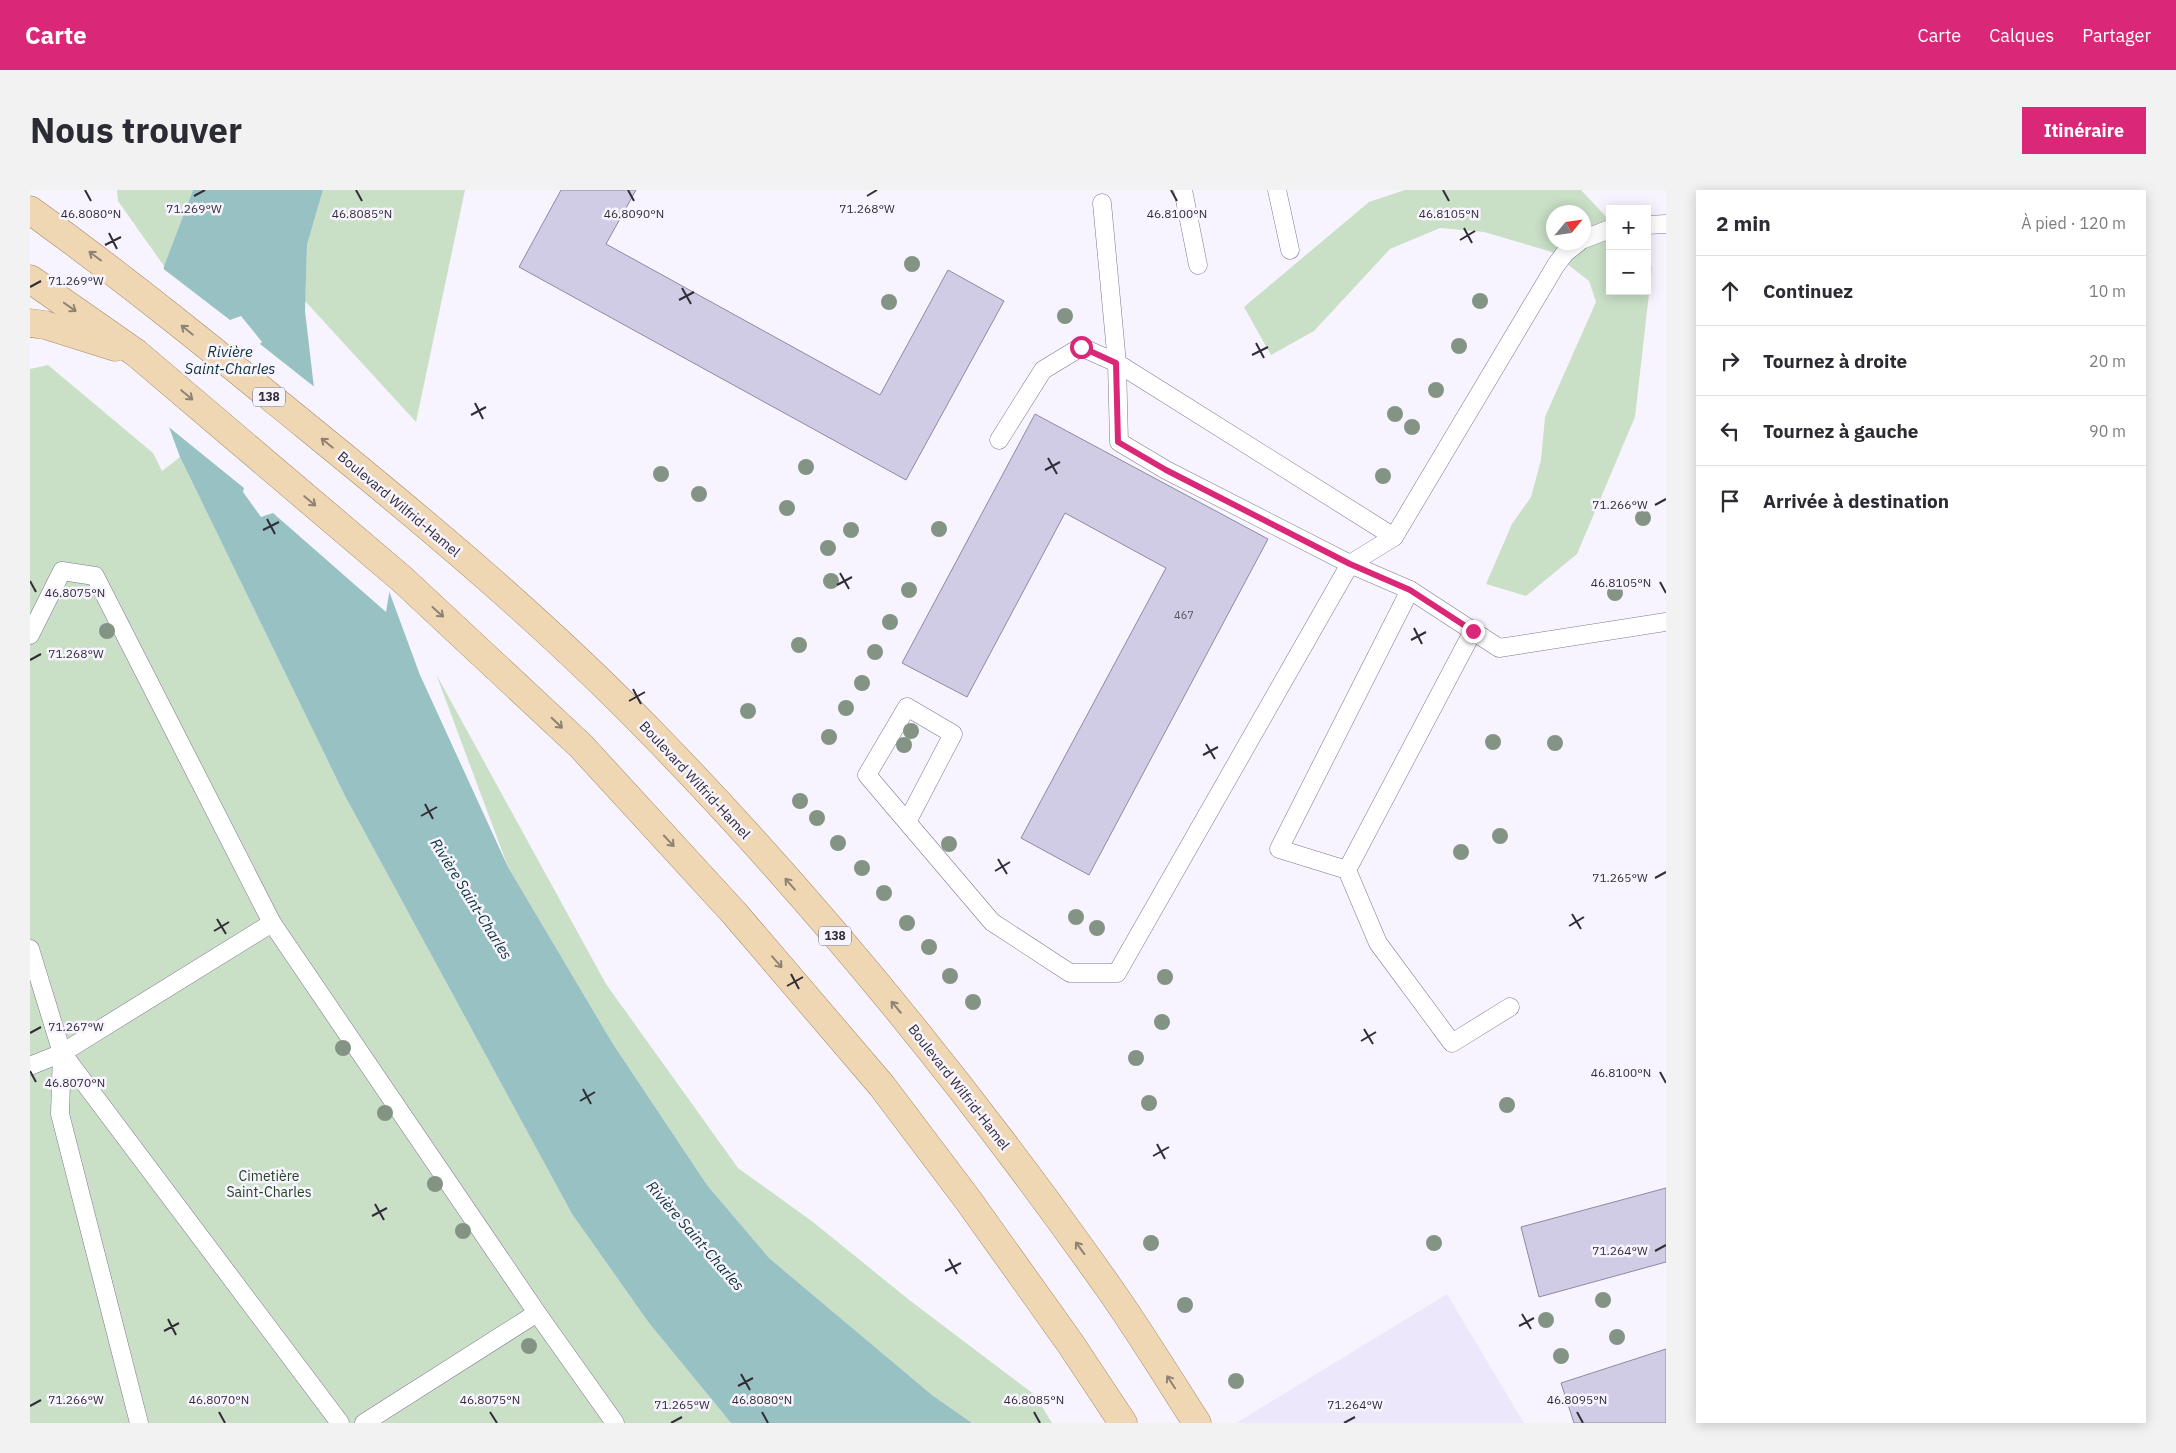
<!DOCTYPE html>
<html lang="fr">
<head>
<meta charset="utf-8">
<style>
	body { margin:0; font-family:"IBM Plex Sans",sans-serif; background:#f2f2f3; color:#2b2b33 }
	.controls { position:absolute; right:15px; top:15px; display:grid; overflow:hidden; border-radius:0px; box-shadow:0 2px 12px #0003 }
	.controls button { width:45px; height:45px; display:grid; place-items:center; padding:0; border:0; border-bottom:1px solid #e1e1e2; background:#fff; color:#2b2b33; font:25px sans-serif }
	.compass { position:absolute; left:1516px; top:15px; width:45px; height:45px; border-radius:50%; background:#fff; box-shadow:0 2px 12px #0003; rotate:61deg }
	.stop { position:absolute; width:15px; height:15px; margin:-11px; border:4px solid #db2777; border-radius:50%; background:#fff }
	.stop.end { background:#db2777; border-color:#fff; box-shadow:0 1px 5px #0008 }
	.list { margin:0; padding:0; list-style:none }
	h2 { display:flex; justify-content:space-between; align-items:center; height:65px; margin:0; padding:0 20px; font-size:21px }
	h2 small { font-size:16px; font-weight:400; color:#7c7c81 }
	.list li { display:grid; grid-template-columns:32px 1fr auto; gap:15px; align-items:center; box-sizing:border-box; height:70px; padding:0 20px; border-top:1px solid #e1e1e2 }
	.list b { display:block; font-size:19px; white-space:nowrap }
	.list em { font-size:16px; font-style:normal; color:#7c7c81 }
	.icon { flex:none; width:28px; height:28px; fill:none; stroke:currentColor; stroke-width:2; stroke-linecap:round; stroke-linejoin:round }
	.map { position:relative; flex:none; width:1636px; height:1233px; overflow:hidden; border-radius:0px }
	header { display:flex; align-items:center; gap:30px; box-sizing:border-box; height:70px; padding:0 25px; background:#db2777; color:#fff }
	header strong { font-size:24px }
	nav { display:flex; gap:28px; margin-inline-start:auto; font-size:18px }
	.intro { display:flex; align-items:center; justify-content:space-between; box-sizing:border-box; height:120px; padding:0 30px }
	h1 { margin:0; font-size:35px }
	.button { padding:12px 22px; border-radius:0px; background:#db2777; color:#fff; font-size:18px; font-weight:700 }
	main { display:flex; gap:30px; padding:0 30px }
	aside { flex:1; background:#fff; border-radius:0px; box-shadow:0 2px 12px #0003 }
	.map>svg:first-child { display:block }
</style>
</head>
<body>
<header>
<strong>Carte</strong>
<nav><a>Carte</a><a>Calques</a><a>Partager</a></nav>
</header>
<div class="intro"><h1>Nous trouver</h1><a class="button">Itinéraire</a></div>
<main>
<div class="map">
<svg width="1636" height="1233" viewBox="0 0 1636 1233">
	<rect width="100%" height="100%" fill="#f8f4ff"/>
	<!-- built -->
	<path fill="#ede7fb" d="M1417 1104 1494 1233H1206Z"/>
	<!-- green -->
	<g fill="#c9dfc6" fill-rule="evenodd">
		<path d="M87 0H163L134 76 88 11Z"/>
		<path d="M293 0H435L386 232 275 111 277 55Z"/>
		<path d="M1375 0H1551L1580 31V101H1617V72L1622 77 1605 227 1547 364 1496 406 1456 394 1482 334 1501 307 1511 270 1515 227 1566 112 1559 91 1522 62 1454 42 1410 38 1360 59 1284 141 1241 165 1214 117 1339 12ZM1524 22H1554V52H1524Z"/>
		<path d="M18 175 123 263 132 281 150 267 315 606 542 1024 619 1133 701 1233H0V179Z"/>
		<path d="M406 484 576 794 708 978 783 1032 878 1109 1005 1205 1022 1233H942L902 1205 739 1068 677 995 583 854 478 677Z"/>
	</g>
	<!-- water -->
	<path fill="#98c1c3" d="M163 0H293L277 55 275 121 284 198 390 485 478 677 583 854 677 995 739 1068 902 1205 942 1233H701L619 1133 542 1024 315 606 150 267 117 177 134 76Z"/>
	<!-- pier -->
	<path fill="#f8f4ff" d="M131 77 200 130 211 126 232 152 230 154 287 199 360 398 356 422 243 323 231 327 213 302 214 298 135 234 115 177Z"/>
	<!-- building -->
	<g fill="#d1cce6" stroke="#8e89a1">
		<path d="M531 0H606L576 54 850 205 918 80 974 111 876 290 489 77Z"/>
		<path d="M1005 224 1238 349 1059 685 991 648 1136 378 1035 323 937 507 872 473Z"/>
		<path d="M1636 998V1072L1509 1107 1491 1037Z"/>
		<path d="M1636 1159V1233H1544L1531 1193Z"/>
	</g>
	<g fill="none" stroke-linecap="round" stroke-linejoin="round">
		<!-- service casing -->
		<g stroke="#7f778e" stroke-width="19">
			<g id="service">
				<path d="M1153 0 1168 75"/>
				<path d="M1247 0 1260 60"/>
				<path d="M1072 13 1087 173 1364 347"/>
				<path d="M1617 35 1636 34"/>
				<path d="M1554 49 1580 39"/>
				<path d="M969 250 1013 180 1051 157 1087 173 1089 252 1136 280 1320 374 1380 400 1469 458 1636 432"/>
				<path d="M1380 400 1249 659 1317 680 1348 753 1422 853 1480 817"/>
				<path d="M0 445 32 381 65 386 242 733 507 1123 585 1233"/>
				<path d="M877 632 923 544 877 517 837 585 962 732 1040 783H1087L1320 374 1364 347 1526 75 1535 63 1549 52"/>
				<path d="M1317 680 1443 441"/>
				<path d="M0 759 32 863 30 924 109 1233"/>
				<path d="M32 863 310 1233"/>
				<path d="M0 876 32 863 242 733"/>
				<path d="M334 1233 507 1123"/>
			</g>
		</g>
		<!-- primary casing -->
		<g stroke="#a48b65" stroke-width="29">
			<g id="primary">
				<path d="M0 20C97 90 189 165 281 240 398 335 514 432 619 540 787 712 940 901 1079 1098 1110 1142 1138 1188 1167 1233"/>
				<path d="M0 89 106 163 372 389 551 556 705 724 852 896 938 1010 1040 1153 1093 1233"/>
				<path d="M0 133 15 135 85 157"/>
			</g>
		</g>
		<!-- service -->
		<use href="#service" stroke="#fff" stroke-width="18"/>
		<!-- primary -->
		<use href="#primary" stroke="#eed7b2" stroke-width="28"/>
	</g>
	<!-- trees -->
	<g fill="#839484">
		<circle cx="882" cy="74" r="8"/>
		<circle cx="1450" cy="111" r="8"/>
		<circle cx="859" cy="112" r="8"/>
		<circle cx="1035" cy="126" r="8"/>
		<circle cx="1429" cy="156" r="8"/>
		<circle cx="1406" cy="200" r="8"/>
		<circle cx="1365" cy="224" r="8"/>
		<circle cx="1382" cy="237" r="8"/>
		<circle cx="776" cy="277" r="8"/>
		<circle cx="631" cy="284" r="8"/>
		<circle cx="1353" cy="286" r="8"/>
		<circle cx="669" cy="304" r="8"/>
		<circle cx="757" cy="318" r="8"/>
		<circle cx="1613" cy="328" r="8"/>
		<circle cx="909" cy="339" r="8"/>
		<circle cx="821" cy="340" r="8"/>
		<circle cx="798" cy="358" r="8"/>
		<circle cx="801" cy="391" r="8"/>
		<circle cx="879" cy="400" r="8"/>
		<circle cx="1585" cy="403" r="8"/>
		<circle cx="860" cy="432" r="8"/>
		<circle cx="77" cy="441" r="8"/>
		<circle cx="769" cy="455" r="8"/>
		<circle cx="845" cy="462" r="8"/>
		<circle cx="832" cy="493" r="8"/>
		<circle cx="816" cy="518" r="8"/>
		<circle cx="718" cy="521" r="8"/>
		<circle cx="881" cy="541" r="8"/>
		<circle cx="799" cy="547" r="8"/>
		<circle cx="1463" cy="552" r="8"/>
		<circle cx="1525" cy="553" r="8"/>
		<circle cx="874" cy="555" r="8"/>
		<circle cx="770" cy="611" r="8"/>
		<circle cx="787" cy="628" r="8"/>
		<circle cx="1470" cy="646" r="8"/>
		<circle cx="808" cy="653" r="8"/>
		<circle cx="919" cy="654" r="8"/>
		<circle cx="1431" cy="662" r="8"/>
		<circle cx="832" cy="678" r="8"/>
		<circle cx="854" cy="703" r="8"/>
		<circle cx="1046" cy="727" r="8"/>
		<circle cx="877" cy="733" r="8"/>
		<circle cx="1067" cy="738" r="8"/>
		<circle cx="899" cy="757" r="8"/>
		<circle cx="920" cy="786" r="8"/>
		<circle cx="1135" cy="787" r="8"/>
		<circle cx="943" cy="812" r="8"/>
		<circle cx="1132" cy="832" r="8"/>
		<circle cx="313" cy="858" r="8"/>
		<circle cx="1106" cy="868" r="8"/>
		<circle cx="1119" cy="913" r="8"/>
		<circle cx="1477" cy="915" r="8"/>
		<circle cx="355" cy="923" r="8"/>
		<circle cx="405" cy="994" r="8"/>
		<circle cx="433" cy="1041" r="8"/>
		<circle cx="1121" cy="1053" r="8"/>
		<circle cx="1404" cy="1053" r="8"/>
		<circle cx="1573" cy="1110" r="8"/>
		<circle cx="1155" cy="1115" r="8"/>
		<circle cx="1516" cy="1130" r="8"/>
		<circle cx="1587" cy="1147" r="8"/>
		<circle cx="499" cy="1156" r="8"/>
		<circle cx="1531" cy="1166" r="8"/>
		<circle cx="1206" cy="1191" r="8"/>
	</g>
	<!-- one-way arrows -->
	<defs><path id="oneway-shaft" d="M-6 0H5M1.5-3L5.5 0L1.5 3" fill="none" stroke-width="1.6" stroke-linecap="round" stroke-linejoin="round" transform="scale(1.25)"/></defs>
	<g stroke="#8f8274">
		<use href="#oneway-shaft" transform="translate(65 66) rotate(-143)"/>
		<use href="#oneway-shaft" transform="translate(40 117) rotate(35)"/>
		<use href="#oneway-shaft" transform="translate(157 140) rotate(-141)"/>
		<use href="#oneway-shaft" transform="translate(157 205) rotate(40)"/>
		<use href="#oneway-shaft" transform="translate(297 253) rotate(-141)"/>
		<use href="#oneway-shaft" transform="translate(280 311) rotate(40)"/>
		<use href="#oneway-shaft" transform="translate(408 422) rotate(42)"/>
		<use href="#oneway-shaft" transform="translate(527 533) rotate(44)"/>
		<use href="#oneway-shaft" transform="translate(639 651) rotate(47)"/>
		<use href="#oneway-shaft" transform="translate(760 694) rotate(-131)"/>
		<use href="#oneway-shaft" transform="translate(747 772) rotate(49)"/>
		<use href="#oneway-shaft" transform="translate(866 817) rotate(-130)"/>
		<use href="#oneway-shaft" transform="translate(1050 1058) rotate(-126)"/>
		<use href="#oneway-shaft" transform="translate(1141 1192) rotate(-123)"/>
	</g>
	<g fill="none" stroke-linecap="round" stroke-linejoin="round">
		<!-- route -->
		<path stroke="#db2777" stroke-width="6" d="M1051 157 1086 173 1088 252 1136 280 1320 374 1380 400 1443 441"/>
	</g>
	<!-- ticks -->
	<path fill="none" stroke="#302d36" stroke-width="2" d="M55 0 61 11M326 0 332 11M598 0 604 11M1141 0 1147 11M1413 0 1419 11M164 6 175 0M837 6 847 0M1434 38 1442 53M79 43 87 59M1430 50 1445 41M75 55 91 47M0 97 11 91M652 98 661 114M649 110 664 102M1226 153 1234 168M1222 165 1238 157M445 213 453 229M441 225 456 217M1018 268 1027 284M1015 280 1030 272M1625 315 1636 309M237 329 245 344M233 340 249 332M810 383 819 399M0 391 6 402M1630 392 1636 403M807 395 822 387M1384 438 1392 454M1381 450 1396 442M0 470 11 464M603 499 611 514M599 511 615 502M1176 554 1185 569M1173 565 1188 557M395 614 403 629M391 626 407 617M968 669 977 684M965 681 980 672M1625 688 1636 682M1542 724 1551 739M187 729 196 744M1539 736 1554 727M184 741 199 732M761 784 769 799M757 796 773 787M1334 839 1343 854M0 843 11 837M1331 851 1346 842M0 881 6 892M1630 882 1636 893M553 899 561 914M550 911 565 902M1127 954 1135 969M1123 966 1139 957M345 1014 354 1030M342 1026 357 1018M1625 1061 1636 1055M919 1069 927 1084M915 1081 931 1073M1492 1124 1501 1139M138 1129 146 1145M1489 1136 1504 1128M134 1141 149 1133M711 1184 720 1200M708 1196 723 1188M0 1216 11 1210M189 1222 195 1233M460 1222 467 1233M732 1222 738 1233M1004 1222 1010 1233M1547 1222 1553 1233M641 1233 652 1227M1314 1233 1325 1227"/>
	<g text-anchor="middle" stroke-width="5" stroke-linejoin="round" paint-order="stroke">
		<!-- number labels -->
		<g font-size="11" fill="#585562">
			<text x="1154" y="429">467</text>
		</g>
		<!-- shield labels -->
		<g fill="#f8f4ff" stroke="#6c6972" stroke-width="1">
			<rect x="223" y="197.5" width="32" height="19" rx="4"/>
			<rect x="789" y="736.5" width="32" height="19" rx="4"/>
		</g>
		<g font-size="12" font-weight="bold" fill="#302d36">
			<text x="239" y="211">138</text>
			<text x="805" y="750">138</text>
		</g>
		<!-- street labels -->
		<g font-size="14" fill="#302d36" stroke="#f8f4ff">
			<text transform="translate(369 314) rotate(40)" y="5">Boulevard Wilfrid-Hamel</text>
			<text transform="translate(665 590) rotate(47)" y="5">Boulevard Wilfrid-Hamel</text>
			<text transform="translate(929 897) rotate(52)" y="5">Boulevard Wilfrid-Hamel</text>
		</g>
		<!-- park labels -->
		<g font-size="14" fill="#234520" stroke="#f8f4ff">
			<text x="239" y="991">Cimetière<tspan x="239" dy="16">Saint-Charles</tspan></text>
		</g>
		<!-- water labels -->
		<g font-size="15" font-style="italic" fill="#083235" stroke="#f8f4ff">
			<text x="200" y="167">Rivière<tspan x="200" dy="17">Saint-Charles</tspan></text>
			<text transform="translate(441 709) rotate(58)" y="5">Rivière Saint-Charles</text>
			<text transform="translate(665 1046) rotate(49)" y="5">Rivière Saint-Charles</text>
		</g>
	</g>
	<g font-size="12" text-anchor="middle" fill="#302d36" stroke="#f8f4ff" stroke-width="5" stroke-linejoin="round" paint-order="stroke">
		<text x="164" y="23">71.269°W</text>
		<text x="837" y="23">71.268°W</text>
		<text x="61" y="28">46.8080°N</text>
		<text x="332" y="28">46.8085°N</text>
		<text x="604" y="28">46.8090°N</text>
		<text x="1147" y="28">46.8100°N</text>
		<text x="1419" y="28">46.8105°N</text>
		<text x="46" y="95">71.269°W</text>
		<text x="1590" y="319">71.266°W</text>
		<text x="1591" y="397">46.8105°N</text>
		<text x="45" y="407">46.8075°N</text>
		<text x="46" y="468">71.268°W</text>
		<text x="1590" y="692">71.265°W</text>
		<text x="46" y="841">71.267°W</text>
		<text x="1591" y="887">46.8100°N</text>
		<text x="45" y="897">46.8070°N</text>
		<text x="1590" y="1065">71.264°W</text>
		<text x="46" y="1214">71.266°W</text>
		<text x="189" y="1214">46.8070°N</text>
		<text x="460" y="1214">46.8075°N</text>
		<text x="732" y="1214">46.8080°N</text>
		<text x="1004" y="1214">46.8085°N</text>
		<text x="1547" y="1214">46.8095°N</text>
		<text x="652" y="1219">71.265°W</text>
		<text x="1325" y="1219">71.264°W</text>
	</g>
</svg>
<div class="controls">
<button>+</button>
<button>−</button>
</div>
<svg class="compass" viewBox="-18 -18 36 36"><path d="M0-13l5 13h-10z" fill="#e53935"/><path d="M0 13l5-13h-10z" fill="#7c7c81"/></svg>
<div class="stop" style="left:1051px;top:157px"></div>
<div class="stop end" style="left:1443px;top:441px"></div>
</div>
<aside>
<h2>2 min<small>À pied · 120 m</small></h2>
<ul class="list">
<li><svg class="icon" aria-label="ahead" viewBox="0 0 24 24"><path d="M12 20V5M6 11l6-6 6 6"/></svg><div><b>Continuez</b></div><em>10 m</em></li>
<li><svg class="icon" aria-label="right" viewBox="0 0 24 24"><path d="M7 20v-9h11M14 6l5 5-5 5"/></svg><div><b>Tournez à droite</b></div><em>20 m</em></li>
<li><svg class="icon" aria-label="left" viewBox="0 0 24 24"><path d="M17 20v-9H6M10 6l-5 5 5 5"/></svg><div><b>Tournez à gauche</b></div><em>90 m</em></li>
<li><svg class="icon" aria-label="arrive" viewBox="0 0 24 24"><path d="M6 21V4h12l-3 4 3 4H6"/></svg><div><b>Arrivée à destination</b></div></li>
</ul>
</aside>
</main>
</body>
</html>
